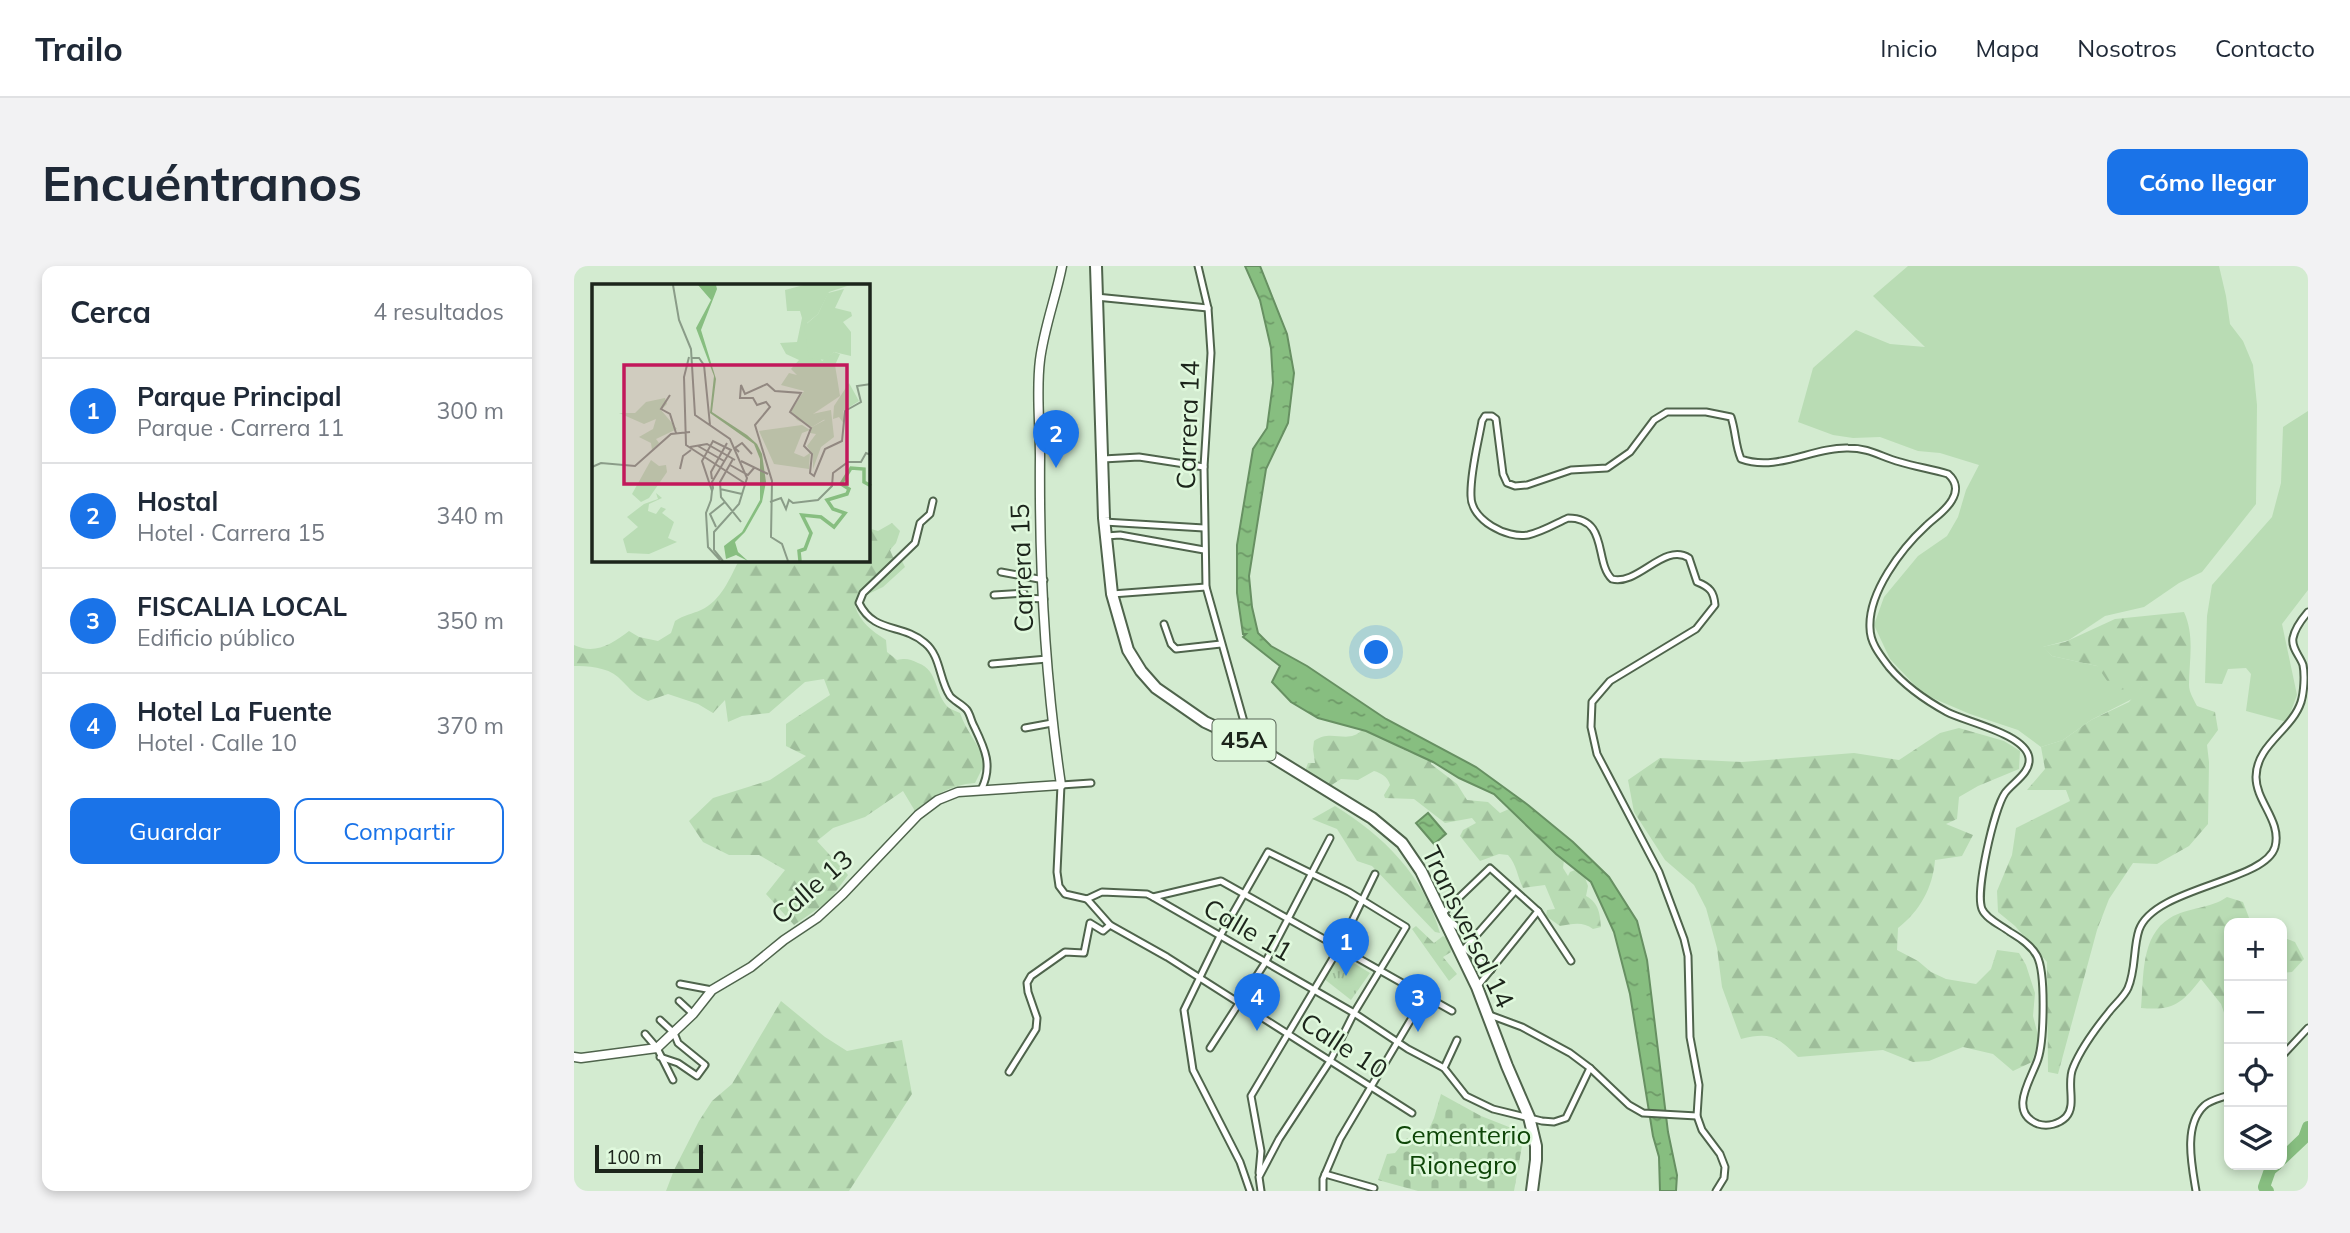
<!DOCTYPE html>
<html lang="es">
<head>
<meta charset="utf-8">
<style>
	body { margin:0; font-family:Mulish,sans-serif; background:#f2f2f3; color:#1f2937 }
	.controls { position:absolute; right:21px; bottom:21px; display:grid; overflow:hidden; border-radius:14px; box-shadow:0 4px 10px #0003 }
	.controls button { width:63px; height:63px; display:grid; place-items:center; padding:0; border:0; border-bottom:2px solid #e0e1e3; background:#fff; color:#1f2937; font:35px sans-serif }
	.scale { position:absolute; left:21px; bottom:18px; width:108px; box-sizing:border-box; padding-left:7px; border:4px solid #1c251b; border-top:0; font-size:19px; line-height:24px; white-space:nowrap; color:#1c251b; -webkit-text-stroke:5px #e0f9dd; paint-order:stroke }
	.you { position:absolute; left:803px; top:387px; width:24px; height:24px; margin:-18px; border:5px solid #fff; border-radius:50%; background:#1a73e8; box-shadow:0 0 0 10px #1a73e833 }
	.badge { display:grid; place-items:center; width:46px; height:46px; border-radius:50%; background:#1a73e8; color:#fff; font-size:23px; font-weight:700 }
	.pin { position:absolute; translate:-50% -58px; filter:drop-shadow(0 2px 4px #0008) }
	.pin::after { content:''; position:absolute; top:37px; width:24px; height:21px; background:inherit; clip-path:polygon(0 0,100% 0,50% 100%) }
	.list { margin:0; padding:0; list-style:none }
	h2 { display:flex; justify-content:space-between; align-items:center; height:91px; margin:0; padding:0 28px; font-size:30px }
	h2 small { font-size:23px; font-weight:400; color:#747a83 }
	.list li { display:grid; grid-template-columns:46px 1fr auto; gap:21px; align-items:center; box-sizing:border-box; height:105px; padding:0 28px; border-top:2px solid #e0e1e3 }
	.list b { display:block; font-size:26px; white-space:nowrap }
	.list p { margin:0; font-size:23px; white-space:nowrap; color:#747a83 }
	.list em { font-size:23px; font-style:normal; color:#747a83 }
	.actions { display:flex; gap:14px; padding:21px 28px }
	.actions a { flex:1; padding:16px 0; border:2px solid #1a73e8; border-radius:14px; text-align:center; font-size:24px; color:#1a73e8 }
	.actions .main { background:#1a73e8; color:#fff }
	.icon { flex:none; width:38px; height:38px; fill:none; stroke:currentColor; stroke-width:2; stroke-linecap:round; stroke-linejoin:round }
	.map { position:relative; flex:none; width:1734px; height:925px; overflow:hidden; border-radius:14px }
	header { display:flex; align-items:center; gap:42px; box-sizing:border-box; height:98px; padding:0 35px; background:#fff; border-bottom:2px solid #e0e1e3 }
	header strong { font-size:33px }
	nav { display:flex; gap:38px; margin-inline-start:auto; font-size:24px }
	.intro { display:flex; align-items:center; justify-content:space-between; box-sizing:border-box; height:168px; padding:0 42px }
	h1 { margin:0; font-size:49px }
	.button { padding:18px 32px; border-radius:14px; background:#1a73e8; color:#fff; font-size:24px; font-weight:700 }
	main { display:flex; gap:42px; padding:0 42px }
	aside { flex:1; background:#fff; border-radius:14px; box-shadow:0 4px 10px #0003 }
	.map>svg:first-child { display:block }
</style>
</head>
<body>
<header>
<strong>Trailo</strong>
<nav><a>Inicio</a><a>Mapa</a><a>Nosotros</a><a>Contacto</a></nav>
</header>
<div class="intro"><h1>Encuéntranos</h1><a class="button">Cómo llegar</a></div>
<main>
<aside>
<h2>Cerca<small>4 resultados</small></h2>
<ul class="list">
<li><span class="badge">1</span><div><b>Parque Principal</b><p>Parque · Carrera 11</p></div><em>300 m</em></li>
<li><span class="badge">2</span><div><b>Hostal</b><p>Hotel · Carrera 15</p></div><em>340 m</em></li>
<li><span class="badge">3</span><div><b>FISCALIA LOCAL</b><p>Edificio público</p></div><em>350 m</em></li>
<li><span class="badge">4</span><div><b>Hotel La Fuente</b><p>Hotel · Calle 10</p></div><em>370 m</em></li>
</ul>
<div class="actions"><a class="main">Guardar</a><a>Compartir</a></div>
</aside>
<div class="map">
<svg width="1734" height="925" viewBox="0 0 1734 925">
	<defs>
		<pattern id="forest-firs" width="22" height="20" patternUnits="userSpaceOnUse" patternTransform="scale(1.75)"><rect width="22" height="20" fill="#b9dcb4"/><path d="M5 1l3.5 6h-7zM16 11l3.5 6h-7z" fill="#9ebd9a"/></pattern>
		<pattern id="cemetery-stones" width="16" height="16" patternUnits="userSpaceOnUse" patternTransform="scale(1.75)"><rect width="16" height="16" fill="#b9dcb4"/><path d="M2 7V4a2 2 0 0 1 4 0v3zM10 15v-3a2 2 0 0 1 4 0v3z" fill="#9ebd9a"/></pattern>
		<pattern id="park-tufts" width="24" height="20" patternUnits="userSpaceOnUse" patternTransform="scale(1.75)"><rect width="24" height="20" fill="#b9dcb4"/><path d="M3 7l-1-3M5 7V3M7 7l1-3M15 17l-1-3M17 17v-4M19 17l1-3" fill="none" stroke="#9ebd9a"/></pattern>
		<pattern id="water-ripples" width="26" height="14" patternUnits="userSpaceOnUse" patternTransform="scale(1.75)"><rect width="26" height="14" fill="#87be80"/><path d="M2 4q2-2 4 0t4 0M15 11q2-2 4 0t4 0" fill="none" stroke="#6e9a68"/></pattern>
	</defs>
	<rect width="100%" height="100%" fill="#d3ebd0"/>
	<!-- grass -->
	<g fill="#b9dcb4">
		<path d="M1334 0H1645L1652 30 1656 58 1669 75 1679 99 1683 139 1682 238 1628 306 1605 317 1570 341 1531 350 1495 374 1469 381 1478 390 1523 400 1569 419 1560 432 1517 454 1489 474 1467 481 1444 464 1396 448 1349 428 1316 393 1300 359 1310 331 1344 290 1373 270 1384 251 1392 224 1405 199 1366 187 1344 185 1306 171 1279 172 1259 169 1224 156 1239 102 1282 64 1316 78 1351 81 1299 30Z"/>
		<path d="M1734 145V324L1708 358 1723 429 1713 456 1672 445 1677 408 1672 402 1654 403 1648 418 1631 417 1633 350 1638 319 1698 251 1707 217 1709 161Z"/>
	</g>
	<!-- forest -->
	<g fill="url(#forest-firs)">
		<path d="M318 257 326 265 322 277 316 284 319 291 328 295 331 301 309 321 286 332 281 340C286 356 298 365 312 374L313 386 323 394C332 392 336 393 344 397 365 404 360 429 375 442 378 444 382 445 386 447 392 465 405 478 411 497L401 517C376 519 360 529 341 545L329 525 291 551 259 562 243 575 274 609 255 635 220 659 192 628 211 604 185 589H155L129 576 115 555 139 532 196 514 232 490 212 480V458L256 429 250 413 231 416 195 447 168 450 154 456 151 434 139 447 124 438 94 428 74 435C57 427 57 423 44 411 33 401 13 400 0 400V379C21 389 38 378 55 365L65 371 84 375 97 367 101 355C110 349 118 348 127 344 147 335 156 312 165 294H294V262L304 265Z"/>
		<path d="M1610 346C1621 370 1615 395 1615 419 1615 426 1620 434 1623 440L1641 446 1644 464 1633 479 1635 496 1634 558 1615 580 1583 598 1559 597 1535 633 1523 664 1484 808 1474 806 1473 696 1441 660 1424 646 1423 625 1438 589 1442 562 1496 535 1492 524H1453L1471 503 1467 481 1489 474 1517 454 1555 436 1568 420 1540 425 1523 400 1478 390 1468 381 1491 376 1541 353Z"/>
		<path d="M1385 462 1430 475 1446 485 1445 503 1404 520 1385 531 1383 553 1372 558 1399 569 1388 590 1361 594C1359 621 1346 645 1324 662L1323 684 1344 695 1357 706 1372 713 1402 718 1417 703 1423 684 1445 687 1452 699 1461 727 1459 750 1465 773 1458 796 1439 805 1419 788 1389 781 1355 795 1339 796 1309 784 1224 791C1203 770 1196 766 1167 773L1148 721 1143 682 1132 642 1120 619 1091 594 1060 546 1054 514 1086 492 1168 496 1280 487 1325 494 1366 467Z"/>
		<path d="M788 464C807 465 822 483 840 488L845 483 857 491V498L883 518 893 534 914 536 926 547 935 543H944L990 594 989 602 994 610 996 606 1001 604 1009 606 1014 620 1012 630C1025 637 1026 648 1027 661L1019 663C1009 655 998 658 986 660L972 650 973 644 981 643 971 619 949 622C943 610 943 599 934 589L925 588 906 595 886 570 889 564 902 557 898 552 871 557 840 533 811 532 810 529 816 519C814 511 807 507 800 505L784 514 767 513 756 520 750 514 730 508 734 497H741L739 483 740 475C757 462 774 479 788 464Z"/>
		<path d="M761 540C810 570 850 610 866 667L861 666 798 600 783 595 763 563 738 553Z"/>
		<path d="M1653 631 1669 636 1677 657H1655V761L1647 738 1627 713C1608 737 1600 745 1567 742 1570 712 1566 670 1596 652 1614 641 1636 643 1653 631Z"/>
		<path d="M842 660 860 677 869 670 877 675V686L869 691 883 708 875 715 838 663Z"/>
		<path d="M1708 671 1721 676 1730 693 1718 706 1708 707Z"/>
		<path d="M207 735 251 771 273 785 328 774 338 828 275 925H92L100 904 125 855 138 835 158 818Z"/>
	</g>
	<!-- cemetery -->
	<path fill="url(#cemetery-stones)" d="M867 828 907 850 945 865 949 874 940 925H844L804 914 813 888 821 887 833 872H851L860 852Z"/>
	<!-- park -->
	<path fill="url(#park-tufts)" d="M762 686 796 707 777 734 749 712Z"/>
	<!-- water -->
	<g fill="url(#water-ripples)" stroke="#679062" stroke-width="2">
		<path d="M671 0H686L713 68 720 107 714 157 692 203 675 310 678 341 684 367 697 380 733 400 812 453 902 501 954 539 999 576 1035 611 1063 655 1073 694 1094 866 1103 909 1102 925H1086L1085 891 1079 870 1056 728 1040 666 1017 616 982 588 920 528 885 512 859 496 792 465 744 452 717 436 698 416 706 400 669 371 672 368H669L663 327V279L679 183 693 162 699 117 697 82 686 34Z"/>
		<path d="M854 547 872 568 860 578 842 557Z"/>
	</g>
	<g fill="none" stroke-linecap="round" stroke-linejoin="round">
		<!-- river -->
		<g stroke="#87be80" stroke-width="12">
			<path d="M1708 893 1730 872 1734 861"/>
			<path d="M1694 925 1690 921 1696 904 1702 899"/>
		</g>
		<!-- street casing -->
		<g stroke="#4f644c" stroke-width="9">
			<g id="street">
				<path d="M624 0 634 42 637 87 630 201 632 321 676 477"/>
				<path d="M522 31 634 42"/>
				<path d="M529 193 565 191 630 201"/>
				<path d="M359 235 356 248 346 257 341 277 289 327 285 337C300 368 328 357 351 377 367 390 365 414 376 430 380 435 388 438 393 444 396 448 397 454 399 458 410 481 420 499 407 524"/>
				<path d="M530 256 630 262"/>
				<path d="M532 270 546 269 630 284"/>
				<path d="M427 306 470 314"/>
				<path d="M538 328 632 321"/>
				<path d="M420 329 450 327 451 332 470 333"/>
				<path d="M590 358 597 378 602 383 647 378"/>
				<path d="M418 398 473 393"/>
				<path d="M451 462 478 457"/>
				<path d="M579 631 647 615 878 745"/>
				<path d="M513 633 528 626 573 628 579 631 780 747 834 783 870 802 892 830 919 843 968 855 980 856 992 852 1016 802"/>
				<path d="M513 633 536 659 593 691 838 847"/>
				<path d="M513 633 491 628 485 620 483 606 487 519 517 517"/>
				<path d="M899 674 868 648 916 602 964 645 997 695"/>
				<path d="M917 704 891 682 941 625"/>
				<path d="M106 718 138 724"/>
				<path d="M903 721 964 645"/>
				<path d="M105 735 119 748"/>
				<path d="M913 748 948 761 996 787 1016 802 1055 839 1069 847 1123 850"/>
				<path d="M71 768 83 782 99 814"/>
				<path d="M636 782 691 697 756 572"/>
				<path d="M1708 790 1734 762"/>
				<path d="M86 791 104 797 123 810 131 799 104 777 100 767 86 754"/>
				<path d="M870 802 883 774"/>
				<path d="M435 806 462 763 463 752 454 726 453 717 457 710 491 686 510 687 516 657 529 665 536 659"/>
				<path d="M685 907 687 885 677 830 765 682 801 608"/>
				<path d="M751 908 800 922"/>
				<path d="M676 925 666 896 619 804 610 744 646 670 694 586 775 626 832 661 780 747 756 795 705 873 685 911 687 925"/>
				<path d="M749 925V913L766 873 852 728"/>
				<path d="M1142 925 1150 912 1151 901 1146 888 1128 864 1123 850 1125 819 1116 771 1114 690 1110 673 1085 606 1023 488 1017 461 1018 436 1036 415 1122 363 1141 339C1140 326 1136 321 1123 316L1115 292C1090 276 1064 320 1038 313 1020 296 1035 252 994 252 981 258 968 266 954 269 933 273 897 254 897 230 896 207 904 178 908 155L911 150H918L922 153 929 208 933 217 941 220 953 219 997 204 1033 202 1056 186 1080 154 1093 146H1132L1157 151C1162 166 1161 179 1167 193 1203 206 1239 181 1274 182 1296 182 1307 191 1326 196 1342 201 1358 203 1374 208 1382 215 1384 224 1378 234 1372 245 1360 252 1352 260 1327 283 1294 327 1296 362 1296 377 1306 389 1315 401 1331 420 1351 434 1373 446 1392 456 1452 468 1455 492 1457 507 1438 517 1431 527 1420 543 1401 626 1408 643 1412 653 1427 659 1436 666 1446 672 1457 679 1463 690 1472 707 1470 775 1464 793 1458 812 1433 846 1464 858 1474 861 1485 858 1492 851 1503 839 1492 818 1499 802 1507 782 1522 762 1535 746 1541 738 1550 731 1554 722 1562 704 1559 682 1565 664 1580 621 1691 616 1701 581 1708 555 1682 536 1682 511 1682 479 1718 464 1727 436 1730 426 1731 409 1729 399 1726 390 1717 382 1719 372 1721 362 1728 353 1734 346"/>
				<path d="M1622 925C1618 900 1609 860 1630 840 1636 834 1647 832 1655 829"/>
			</g>
		</g>
		<!-- secondary casing -->
		<g stroke="#4f644c" stroke-width="11">
			<path id="secondary" d="M0 791 7 792 83 782 119 748 138 724 177 701 210 674 243 652 269 628 344 549 364 534 384 526 487 519C471 411 465 300 466 190 466 158 462 125 466 94 470 62 482 31 488 0"/>
		</g>
		<!-- highway casing -->
		<g stroke="#4f644c" stroke-width="14">
			<path id="highway" d="M522 0 530 252 538 328 554 384 567 405 582 422 631 456 676 477 798 552 828 577 847 605 903 721 933 800 955 851 962 880V894L958 925"/>
		</g>
		<!-- street -->
		<use href="#street" stroke="#fff" stroke-width="5"/>
		<!-- secondary -->
		<use href="#secondary" stroke="#fff" stroke-width="8"/>
		<!-- highway -->
		<use href="#highway" stroke="#fff" stroke-width="10"/>
	</g>
	<g text-anchor="middle" stroke-width="5" stroke-linejoin="round" paint-order="stroke">
		<!-- shield labels -->
		<rect fill="#e0f9dd" stroke="#576555" stroke-width="2" x="638.5" y="453.5" width="63" height="41" rx="5"/>
		<g font-size="24" font-weight="bold" fill="#1c251b">
			<text x="670" y="482">45A</text>
		</g>
		<!-- street labels -->
		<g font-size="26" fill="#1c251b" stroke="#e0f9dd">
			<text transform="translate(614 159) rotate(-88)" y="9">Carrera 14</text>
			<text transform="translate(448 302) rotate(-92)" y="9">Carrera 15</text>
			<text transform="translate(238 621) rotate(-41)" y="9">Calle 13</text>
			<text transform="translate(894 661) rotate(64)" y="9">Transversal 14</text>
			<text transform="translate(674 664) rotate(30)" y="9">Calle 11</text>
			<text transform="translate(770 780) rotate(33)" y="9">Calle 10</text>
		</g>
		<!-- park labels -->
		<g font-size="26" fill="#0e4608" stroke="#e0f9dd">
			<text x="889" y="878">Cementerio<tspan x="889" dy="30">Rionegro</tspan></text>
		</g>
	</g>
	<!-- overview -->
	<g transform="translate(18 18)">
		<rect width="278" height="278" fill="#d3ebd0"/>
		<path d="M212 1H258L237 8 226 30 215 39 217 59 230 77 242 68 248 70 243 81 248 112 221 130 233 135 220 143 205 136 199 127 212 107 189 101 197 89 205 91 199 85 207 76 194 70 188 59 205 58 210 34 208 27H195L193 6ZM257 99 267 117 251 127 252 140 247 133 241 135 242 122Z" fill="#b9dcb4"/>
		<path d="M252 5 243 24 259 28 260 32 251 38 259 48V72L242 68 233 76 217 74 212 42 226 30 236 9ZM73 114 75 120 69 126 85 145 64 155 67 159 60 166 59 159 47 153 61 145 64 135 52 140 27 129H43L54 118ZM239 126 242 153 229 163 221 185V171L215 162 224 150 218 149 220 143 233 136 220 130ZM210 141 218 146 210 149 202 169 212 173 218 169 217 185 182 180 167 147ZM59 176 67 182 74 181 75 188 57 214 49 218 40 210ZM64 209 70 214 57 220 56 227 64 230 69 223 74 225 70 229 82 238 76 254 85 258 57 270 35 269 31 255 46 243 35 233 52 220 66 215Z" fill="#b9dcb4"/>
		<path d="M106 1H124L125 5 109 46 124 95 120 128 155 151 165 160 170 170 174 198 170 218 153 248 143 258 146 268 156 277 144 271 134 275 132 262 150 248 168 216V175L162 160 118 129 122 92 104 44 119 16Z" fill="#87be80"/>
		<path fill="none" stroke="#87be80" stroke-width="3.5" d="M208 277 207 267 213 265 219 249 210 231 229 233 242 243 253 229 241 225 235 216 255 210 257 205 249 200 259 184 272 185V198L279 202"/>
		<path fill="none" stroke="#8a9c88" stroke-width="2" d="M81 1 87 36 99 65 103 131 138 155 155 194 147 220 122 248V266L131 277M97 73 92 93 94 161 154 200M100 74H107L112 81 118 141M78 111 69 125 78 130 84 149M106 162 132 177M98 163 115 160 143 176M147 168 143 164 150 159 160 170M141 175 128 198 129 213 149 238M149 177 176 190M138 181 156 191 162 184M0 183 9 179 43 182 79 150 98 148M88 185 91 172 99 166M120 195 119 188 135 159M128 205 150 210M120 207 110 177 121 157 139 166 120 198 121 204 120 207 119 216 114 229 116 263 128 276M178 218 189 214 194 225 197 216 201 219 226 216 240 202 241 189 256 178H269L274 169 279 171M124 243 118 230 133 218M196 277 190 260 179 253 180 197 163 141 178 123 174 118 165 121 161 114H148L149 101 153 110 175 100 183 107 209 109 198 128 219 144 212 162 220 170 218 189 222 192 233 165 250 157 253 127 269 118 265 102 279 100"/>
		<path fill="#c2185b" fill-opacity="0.15" stroke="#c2185b" stroke-width="3.5" d="M32 81H255V200H32Z"/>
		<rect width="278" height="278" fill="none" stroke="#1c251b" stroke-width="3.5"/>
	</g>
</svg>
<div class="controls">
<button>+</button>
<button>−</button>
<button><svg class="icon" aria-label="locate" viewBox="0 0 24 24"><circle cx="12" cy="12" r="6"/><path d="M12 2v4M12 18v4M2 12h4M18 12h4"/></svg></button>
<button><svg class="icon" aria-label="layers" viewBox="0 0 24 24"><path d="M12 4l9 5-9 5-9-5zM3 14l9 5 9-5"/></svg></button>
</div>
<div class="scale">100 m</div>
<div class="you"></div>
<div class="pin badge" style="left:772px;top:710px">1</div>
<div class="pin badge" style="left:482px;top:202px">2</div>
<div class="pin badge" style="left:844px;top:766px">3</div>
<div class="pin badge" style="left:683px;top:765px">4</div>
</div>
</main>
</body>
</html>
